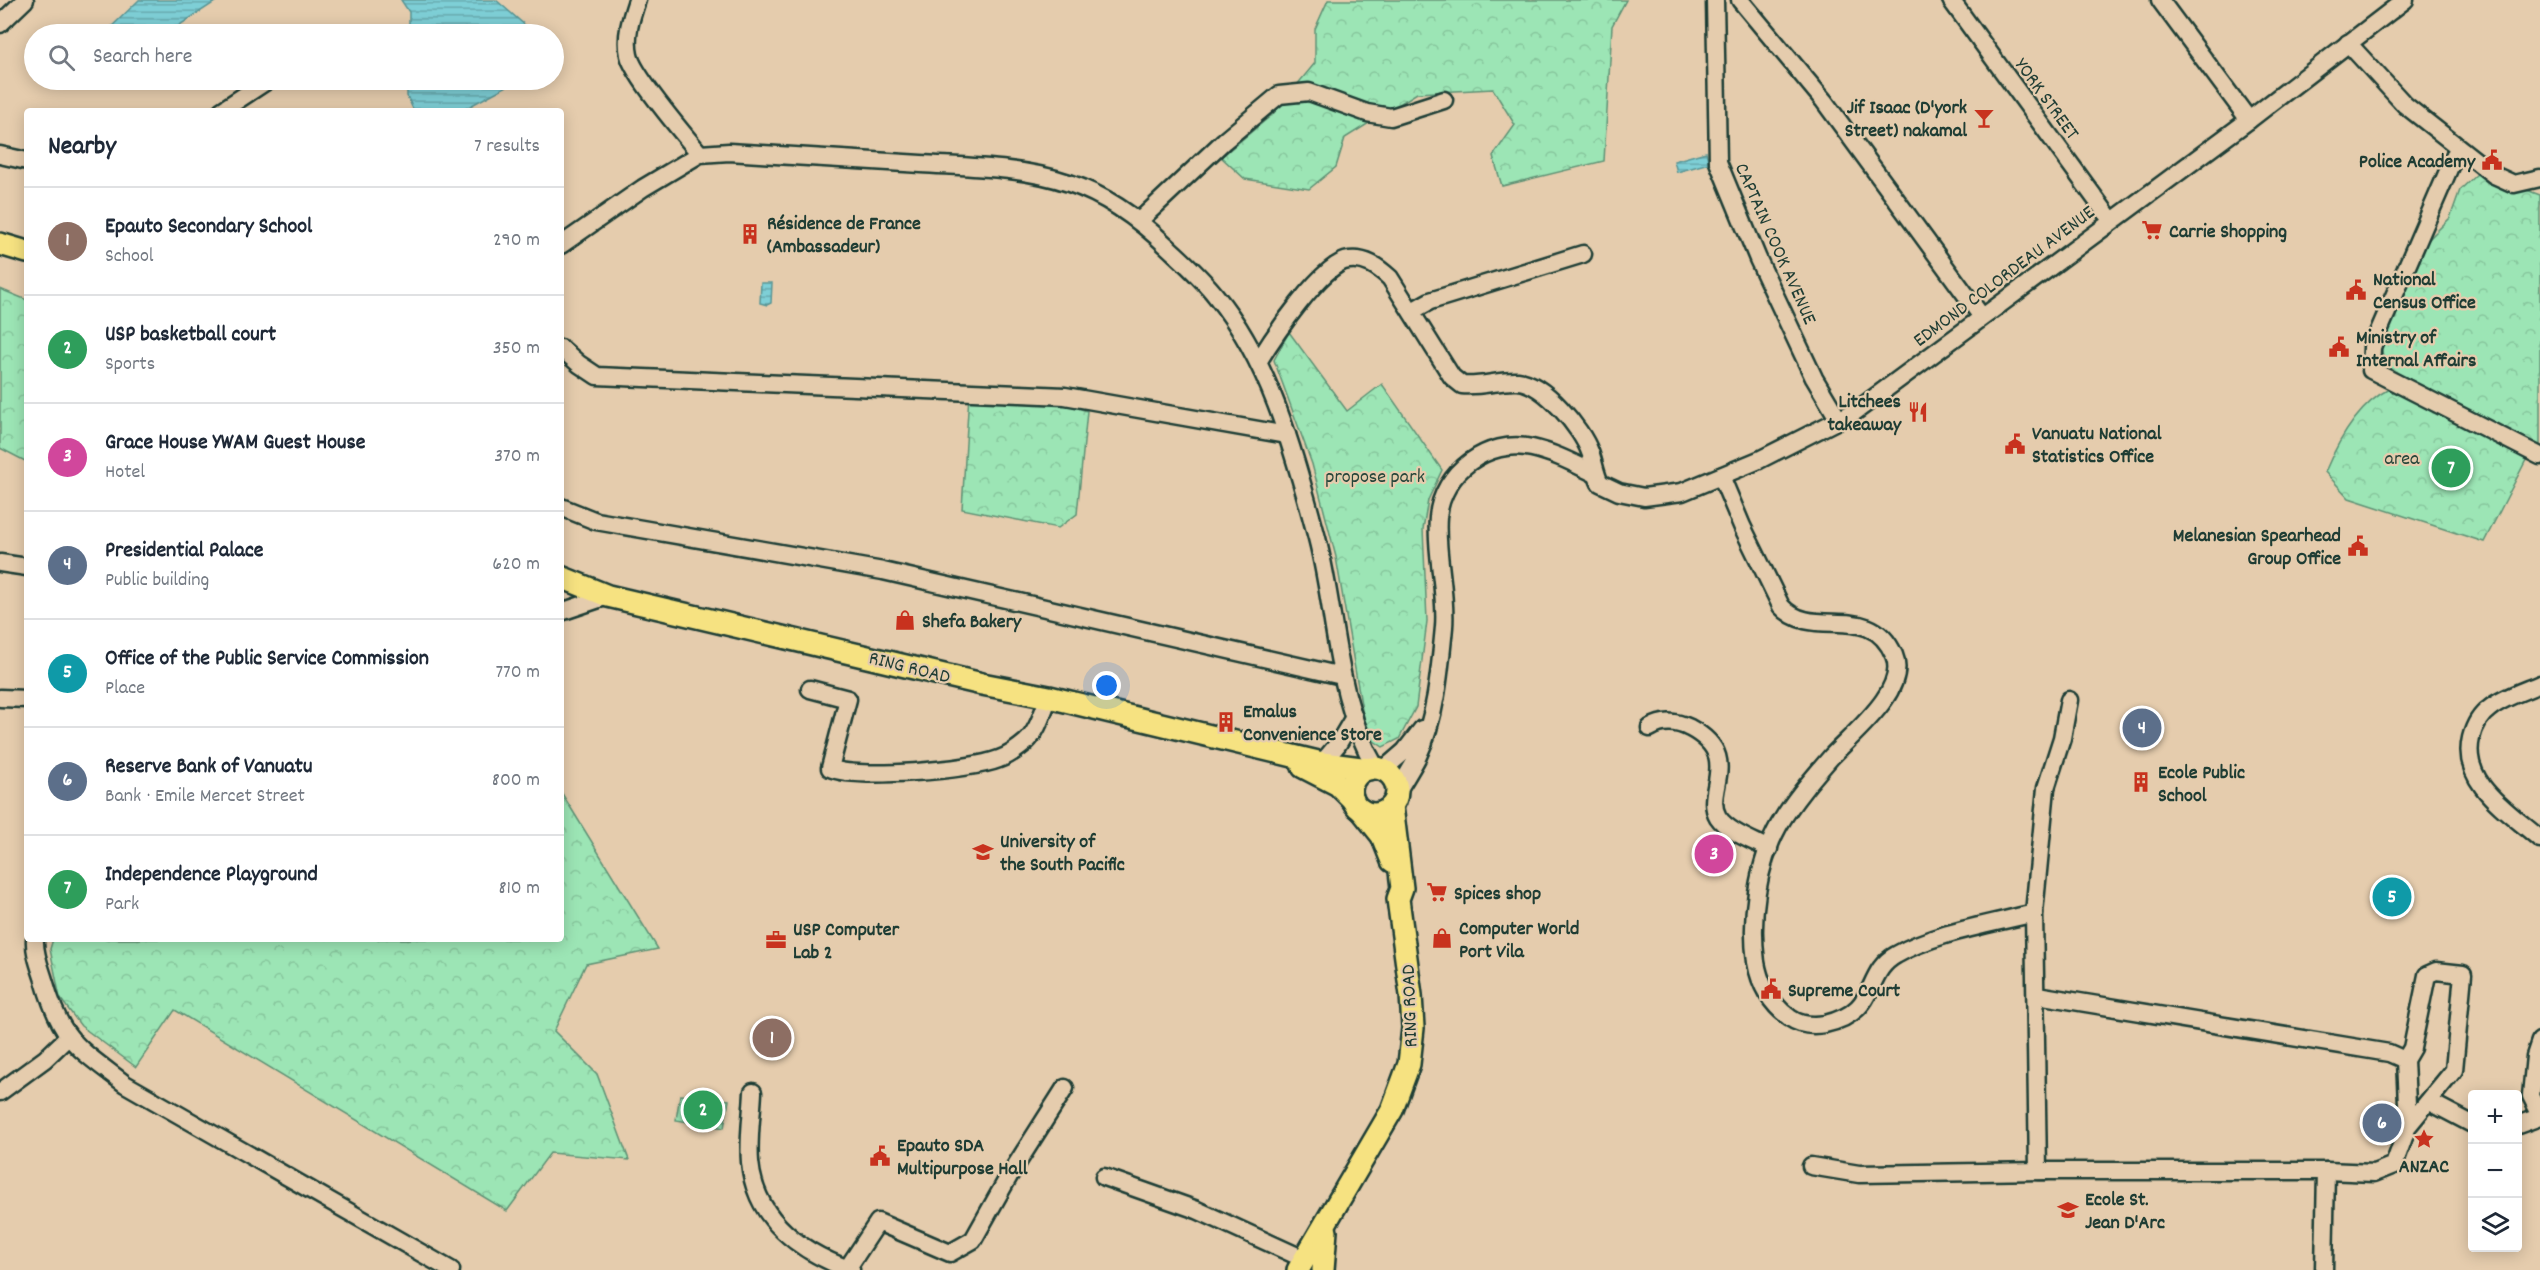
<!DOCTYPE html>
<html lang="en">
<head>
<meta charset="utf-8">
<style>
	body { margin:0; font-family:Dekko,sans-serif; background:#f6f6f7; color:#1f2937 }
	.controls { position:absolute; right:18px; bottom:18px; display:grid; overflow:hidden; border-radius:6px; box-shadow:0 3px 15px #0003 }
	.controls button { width:54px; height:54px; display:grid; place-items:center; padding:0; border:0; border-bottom:2px solid #e0e1e3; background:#fff; color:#1f2937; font:30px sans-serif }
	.you { position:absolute; left:1107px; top:686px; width:21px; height:21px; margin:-15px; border:4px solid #fff; border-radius:50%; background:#1a73e8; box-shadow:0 0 0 9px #1a73e833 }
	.badge { display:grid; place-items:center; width:39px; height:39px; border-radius:50%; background:#d93025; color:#fff; font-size:20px; font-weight:700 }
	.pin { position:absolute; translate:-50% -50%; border:3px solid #fff; box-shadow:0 2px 6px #0006 }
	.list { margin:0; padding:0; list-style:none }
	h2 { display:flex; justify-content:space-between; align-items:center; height:78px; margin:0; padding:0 24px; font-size:26px }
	h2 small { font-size:20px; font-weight:400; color:#747a83 }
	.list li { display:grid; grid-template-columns:39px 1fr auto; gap:18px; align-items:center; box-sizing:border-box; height:108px; padding:0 24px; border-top:2px solid #e0e1e3 }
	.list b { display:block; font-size:22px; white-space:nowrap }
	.list p { margin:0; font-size:20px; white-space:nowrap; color:#747a83 }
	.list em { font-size:20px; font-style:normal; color:#747a83 }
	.icon { flex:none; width:33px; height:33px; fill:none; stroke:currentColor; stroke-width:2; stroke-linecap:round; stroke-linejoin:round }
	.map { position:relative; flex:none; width:2540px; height:1270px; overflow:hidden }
	.search { position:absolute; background:#fff; box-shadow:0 3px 15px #0003; left:24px; top:24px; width:540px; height:66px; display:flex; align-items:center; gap:15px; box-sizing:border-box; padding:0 21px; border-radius:33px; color:#747a83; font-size:22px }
	.panel { position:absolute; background:#fff; box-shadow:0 3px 15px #0003; left:24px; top:108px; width:540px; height:834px; border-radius:6px }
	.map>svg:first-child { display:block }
</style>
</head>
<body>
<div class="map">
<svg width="2540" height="1270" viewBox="0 0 2540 1270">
	<defs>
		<pattern id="forest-crowns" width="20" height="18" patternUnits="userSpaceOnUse" patternTransform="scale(1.5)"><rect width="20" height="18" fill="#9ce5b5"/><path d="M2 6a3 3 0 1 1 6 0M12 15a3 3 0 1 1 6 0" fill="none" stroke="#86c59c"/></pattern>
		<pattern id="water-rules" width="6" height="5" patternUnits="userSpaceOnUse" patternTransform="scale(1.5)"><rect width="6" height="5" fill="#7ecfd6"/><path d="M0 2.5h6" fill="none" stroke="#67a9ae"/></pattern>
	</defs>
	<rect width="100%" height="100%" fill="#e5ccad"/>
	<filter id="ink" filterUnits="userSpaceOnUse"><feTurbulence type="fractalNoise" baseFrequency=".0167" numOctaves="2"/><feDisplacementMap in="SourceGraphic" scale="12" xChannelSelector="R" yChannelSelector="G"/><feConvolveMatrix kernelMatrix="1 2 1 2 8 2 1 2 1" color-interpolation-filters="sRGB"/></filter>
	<g filter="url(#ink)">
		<!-- forest -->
		<g fill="url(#forest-crowns)" stroke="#5e9174" stroke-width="1.5">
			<path d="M1328 0H1626L1612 26 1604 161 1502 186 1493 156 1515 125 1493 89 1417 93 1345 138 1336 167 1309 189 1245 179 1221 157 1273 114 1315 63V29Z"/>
			<path d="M2479 172 2540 195V452L2386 373 2381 346 2425 243 2450 218 2460 190Z"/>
			<path d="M0 289 27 300V462L0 448Z"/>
			<path d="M1289 332 1347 411 1382 384 1442 470 1428 500 1423 529 1427 621 1416 707 1399 739 1383 747 1374 741 1363 716 1336 557 1312 464 1274 360Z"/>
			<path d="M2389 389 2527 458 2484 542 2349 498 2325 472C2338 441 2358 405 2389 389Z"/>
			<path d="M969 394 1063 403 1087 411 1077 514 1058 528 962 509Z"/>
			<path d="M561 792 658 949 586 964 554 1031 597 1074 629 1160 550 1153 507 1211 175 1010 136 1067 81 1026 60 998 50 949 53 939H561Z"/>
		</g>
		<!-- garden -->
		<path fill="#9ce5b5" stroke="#5e9174" stroke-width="1.5" d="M680 1095 729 1100 724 1128 676 1120Z"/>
		<!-- water -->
		<g fill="url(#water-rules)" stroke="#589595" stroke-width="1.5">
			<path d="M139 0H218L166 34H104Z"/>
			<path d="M401 0H496L535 34H409V12Z"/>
			<path d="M407 80H518L461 111H414L407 96Z"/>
			<path d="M1706 152 1709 163 1677 172 1674 161Z"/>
			<path d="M761 283H772L771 303 767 305 760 303Z"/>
		</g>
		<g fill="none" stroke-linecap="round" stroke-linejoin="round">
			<!-- minor casing -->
			<g stroke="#1f3d34" stroke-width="21">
				<g id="minor">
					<path d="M637 0C631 18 625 36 629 55 633 75 685 136 700 154"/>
					<path d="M1715 0 1718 162 1758 259 1814 378 1839 420"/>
					<path d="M1740 0 1824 101 1982 317"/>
					<path d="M1951 0 2111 220"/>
					<path d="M2160 0 2249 120"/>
					<path d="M0 24 25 0"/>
					<path d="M314 34H315"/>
					<path d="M2348 43 2405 105 2494 175 2514 184 2540 178"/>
					<path d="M221 111 268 80"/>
					<path d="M2458 148 2372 347 2371 370 2540 456"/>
					<path d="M0 155 27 161"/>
					<path d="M1139 221 1224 141 1279 95 1309 92 1367 113 1391 117 1444 100"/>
					<path d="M561 245 643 188 700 154 729 152C793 156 857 160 921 164 970 167 1022 167 1069 183 1106 195 1141 221 1169 248 1185 263 1202 278 1216 296 1272 365 1294 454 1317 538 1337 615 1335 699 1376 768"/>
					<path d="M1412 311 1430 301 1583 254"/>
					<path d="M561 348 579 364 597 376 1065 396 1287 435"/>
					<path d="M1258 362C1272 339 1323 262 1349 260 1366 258 1378 267 1390 278L1452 377 1462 385C1481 387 1499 380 1518 381 1544 383 1582 429 1590 452 1594 462 1595 473 1600 483L1619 492 1644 497 1682 492 1759 460 1856 411 2249 120 2405 0"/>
					<path d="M1721 476 1742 526 1781 606C1813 642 1870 599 1894 655 1909 690 1852 734 1831 757 1812 779 1793 801 1779 825 1757 864 1750 919 1756 962 1760 986 1771 1004 1790 1018 1800 1025 1813 1026 1825 1024 1880 1012 1863 973 1896 955 1934 933 1991 924 2034 913L2038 1171H2326L2374 1173 2394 1165 2408 1126 2454 1070 2463 974 2436 971 2427 975 2412 1048 2405 1060 2408 1126"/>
					<path d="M561 507 596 521 883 571 1342 676"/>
					<path d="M0 563 27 567"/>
					<path d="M561 612 608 596"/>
					<path d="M2540 684C2524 691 2504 697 2490 708 2480 715 2474 726 2471 738 2460 784 2511 813 2540 839"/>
					<path d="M810 689 848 699 830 768C856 780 972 770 999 759 1008 756 1019 748 1026 742 1038 731 1043 711 1049 697"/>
					<path d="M0 698 27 699"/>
					<path d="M1650 728C1663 720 1676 721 1690 728 1744 757 1702 791 1718 817 1728 832 1754 841 1769 849"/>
					<path d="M1322 763 1338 744 1354 717"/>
					<path d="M1383 770 1405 751 1422 729"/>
					<path d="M1397 792C1404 780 1412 768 1418 756 1436 718 1440 669 1444 627 1447 591 1435 554 1438 517 1442 472 1488 438 1532 448 1555 453 1575 464 1596 474"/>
					<path d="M2034 913 2046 788 2062 738 2069 700"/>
					<path d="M35 939C34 953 40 967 44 980 61 1041 77 1047 125 1084L451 1270"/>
					<path d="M2037 995 2389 1053 2405 1060"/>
					<path d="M2540 1041 2535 1056 2531 1096 2540 1114"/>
					<path d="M0 1092 45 1059 68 1037"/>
					<path d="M753 1092C752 1115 748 1139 750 1162 755 1220 801 1252 851 1270"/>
					<path d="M2430 1102 2472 1124"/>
					<path d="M2518 1125 2540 1117"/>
					<path d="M1811 1166 1859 1174 2045 1171"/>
					<path d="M1104 1177 1197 1210 1304 1259"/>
					<path d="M847 1269 878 1222 950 1253 973 1240 1009 1176 1065 1088"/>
					<path d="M2324 1270 2326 1171"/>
				</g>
			</g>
			<!-- major casing -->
			<g stroke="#1f3d34" stroke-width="26">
				<g id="major">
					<path d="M0 244 27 252"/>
					<path d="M561 577 608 596 982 684 1049 697 1322 763 1369 769"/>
					<path d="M1303 767 1338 785 1353 800"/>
					<circle cx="1374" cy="791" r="23"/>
					<path d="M1362 811 1382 836 1392 861"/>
					<path d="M1298 1270 1392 1110 1409 1064 1413 1028 1411 995 1398 899 1402 888 1392 806"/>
					<path d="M1323 1270 1326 1231"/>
				</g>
			</g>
			<!-- minor -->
			<use href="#minor" stroke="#e5ccad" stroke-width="16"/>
			<!-- major -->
			<use href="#major" stroke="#f6e281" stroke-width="21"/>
		</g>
	</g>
	<!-- icons -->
	<defs>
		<g id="bar-bare" transform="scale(1.62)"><path d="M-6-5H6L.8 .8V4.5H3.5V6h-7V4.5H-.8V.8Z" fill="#c8321e" stroke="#e5ccad" stroke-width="2.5" paint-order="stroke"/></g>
		<g id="civic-bare" transform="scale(1.62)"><path d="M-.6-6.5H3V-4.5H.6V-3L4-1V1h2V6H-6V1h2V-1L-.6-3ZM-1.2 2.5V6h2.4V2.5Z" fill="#c8321e" stroke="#e5ccad" stroke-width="2.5" paint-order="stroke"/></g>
		<g id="supermarket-bare" transform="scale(1.62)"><path d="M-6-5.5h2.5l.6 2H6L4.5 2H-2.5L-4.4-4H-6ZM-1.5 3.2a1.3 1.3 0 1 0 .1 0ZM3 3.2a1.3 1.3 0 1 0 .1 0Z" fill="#c8321e" stroke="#e5ccad" stroke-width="2.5" paint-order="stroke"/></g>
		<g id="building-bare" transform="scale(1.62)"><path d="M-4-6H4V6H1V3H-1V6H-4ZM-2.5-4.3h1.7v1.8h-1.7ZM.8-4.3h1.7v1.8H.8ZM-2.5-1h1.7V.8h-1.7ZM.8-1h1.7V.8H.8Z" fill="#c8321e" stroke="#e5ccad" stroke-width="2.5" paint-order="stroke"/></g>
		<g id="restaurant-bare" transform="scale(1.62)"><path d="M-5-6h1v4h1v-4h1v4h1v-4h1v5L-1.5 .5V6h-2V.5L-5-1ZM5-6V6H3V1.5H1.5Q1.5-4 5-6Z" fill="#c8321e" stroke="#e5ccad" stroke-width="2.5" paint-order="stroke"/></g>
		<g id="shop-bare" transform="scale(1.62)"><path d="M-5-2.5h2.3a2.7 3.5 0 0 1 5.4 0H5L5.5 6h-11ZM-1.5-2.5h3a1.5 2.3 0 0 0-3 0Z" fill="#c8321e" stroke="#e5ccad" stroke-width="2.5" paint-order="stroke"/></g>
		<g id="university-bare" transform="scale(1.62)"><path d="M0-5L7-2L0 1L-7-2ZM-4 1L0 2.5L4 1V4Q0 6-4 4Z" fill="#c8321e" stroke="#e5ccad" stroke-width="2.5" paint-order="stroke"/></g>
		<g id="office-bare" transform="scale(1.62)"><path d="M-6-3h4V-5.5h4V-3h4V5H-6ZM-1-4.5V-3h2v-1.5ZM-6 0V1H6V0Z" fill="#c8321e" stroke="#e5ccad" stroke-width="2.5" paint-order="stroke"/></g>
		<g id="sight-bare" transform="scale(1.62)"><path d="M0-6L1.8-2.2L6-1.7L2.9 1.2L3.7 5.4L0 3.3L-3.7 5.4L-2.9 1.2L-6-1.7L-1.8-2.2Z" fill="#c8321e" stroke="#e5ccad" stroke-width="2.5" paint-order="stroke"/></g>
		<g id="school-bare" transform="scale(1.62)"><path d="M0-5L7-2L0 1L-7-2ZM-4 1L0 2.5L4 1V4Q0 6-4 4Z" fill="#c8321e" stroke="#e5ccad" stroke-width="2.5" paint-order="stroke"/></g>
	</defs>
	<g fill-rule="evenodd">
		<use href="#bar-bare" x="1984" y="118"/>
		<use href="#civic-bare" x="2492" y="160"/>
		<use href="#supermarket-bare" x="2152" y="230"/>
		<use href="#building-bare" x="750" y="234"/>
		<use href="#civic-bare" x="2356" y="290"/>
		<use href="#civic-bare" x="2339" y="347"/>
		<use href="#restaurant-bare" x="1918" y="412"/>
		<use href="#civic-bare" x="2015" y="444"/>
		<use href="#civic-bare" x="2358" y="546"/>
		<use href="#shop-bare" x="905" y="620"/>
		<use href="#building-bare" x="1226" y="722"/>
		<use href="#building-bare" x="2141" y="782"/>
		<use href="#university-bare" x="983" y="852"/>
		<use href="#supermarket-bare" x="1437" y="892"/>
		<use href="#shop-bare" x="1442" y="938"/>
		<use href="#office-bare" x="776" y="940"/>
		<use href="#civic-bare" x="1771" y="989"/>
		<use href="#sight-bare" x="2424" y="1139"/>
		<use href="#civic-bare" x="880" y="1156"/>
		<use href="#school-bare" x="2068" y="1210"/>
	</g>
	<g text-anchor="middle" stroke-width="4.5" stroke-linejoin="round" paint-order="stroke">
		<!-- street labels -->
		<g font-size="20" fill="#1f3d34" stroke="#e5ccad">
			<text transform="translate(2048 98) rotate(54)" y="7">YORK STREET</text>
			<text transform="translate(1777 243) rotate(66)" y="7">CAPTAIN COOK AVENUE</text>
			<text transform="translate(2003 275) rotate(-37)" y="7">EDMOND COLORDEAU AVENUE</text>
			<text transform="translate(910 666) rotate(14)" y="7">RING ROAD</text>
			<text transform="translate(1408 1006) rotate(-92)" y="7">RING ROAD</text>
		</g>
		<!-- poi labels -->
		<g font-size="20" font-weight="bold" fill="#1f3d34" stroke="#e5ccad" text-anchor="start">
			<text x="1967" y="113" text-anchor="end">Jif Isaac (D'york<tspan x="1967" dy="23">Street) nakamal</tspan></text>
			<text x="2475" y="167" text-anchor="end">Police Academy</text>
			<text x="767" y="229">Résidence de France<tspan x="767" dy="23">(Ambassadeur)</tspan></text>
			<text x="2169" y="237">Carrie Shopping</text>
			<text x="2373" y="285">National<tspan x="2373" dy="23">Census Office</tspan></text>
			<text x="2356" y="343">Ministry of<tspan x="2356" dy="23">Internal Affairs</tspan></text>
			<text x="1901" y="407" text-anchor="end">Litchees<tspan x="1901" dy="23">takeaway</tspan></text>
			<text x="2032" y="439">Vanuatu National<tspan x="2032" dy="23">Statistics Office</tspan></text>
			<text x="2341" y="541" text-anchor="end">Melanesian Spearhead<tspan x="2341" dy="23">Group Office</tspan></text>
			<text x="922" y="627">Shefa Bakery</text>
			<text x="1243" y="717">Emalus<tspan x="1243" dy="23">Convenience Store</tspan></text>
			<text x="2158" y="778">Ecole Public<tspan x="2158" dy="23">School</tspan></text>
			<text x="1000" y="847">University of<tspan x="1000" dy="23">the South Pacific</tspan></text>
			<text x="1454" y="899">Spices shop</text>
			<text x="1459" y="934">Computer World<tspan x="1459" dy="23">Port Vila</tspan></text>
			<text x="793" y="935">USP Computer<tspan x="793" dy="23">Lab 2</tspan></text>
			<text x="1788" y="996">Supreme Court</text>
			<text x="897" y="1151">Epauto SDA<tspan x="897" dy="23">Multipurpose Hall</tspan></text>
			<text x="2424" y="1172" text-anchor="middle">ANZAC</text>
			<text x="2085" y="1205">Ecole St.<tspan x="2085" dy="23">Jean D'Arc</tspan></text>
		</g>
		<!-- park labels -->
		<g font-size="20" fill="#25453a" stroke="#e5ccad">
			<text x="2402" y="464">area</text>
			<text x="1375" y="482">propose park</text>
		</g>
	</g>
</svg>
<div class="controls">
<button>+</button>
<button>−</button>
<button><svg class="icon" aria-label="layers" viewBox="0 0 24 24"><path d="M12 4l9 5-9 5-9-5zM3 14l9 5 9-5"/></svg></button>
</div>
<div class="you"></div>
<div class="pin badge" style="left:772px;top:1038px;background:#8d6e63">1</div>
<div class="pin badge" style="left:703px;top:1110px;background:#2e9e5b">2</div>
<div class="pin badge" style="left:1714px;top:854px;background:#d1479c">3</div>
<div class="pin badge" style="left:2142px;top:728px;background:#5c6f8a">4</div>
<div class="pin badge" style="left:2392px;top:897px;background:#0f9aa8">5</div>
<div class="pin badge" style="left:2382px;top:1123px;background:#5c6f8a">6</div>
<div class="pin badge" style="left:2451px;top:468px;background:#2e9e5b">7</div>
<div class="search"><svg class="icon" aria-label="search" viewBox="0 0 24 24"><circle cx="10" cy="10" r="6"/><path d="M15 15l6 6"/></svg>Search here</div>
<section class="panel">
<h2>Nearby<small>7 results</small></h2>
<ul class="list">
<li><span class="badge" style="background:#8d6e63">1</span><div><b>Epauto Secondary School</b><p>School</p></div><em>290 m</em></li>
<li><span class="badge" style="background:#2e9e5b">2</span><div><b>USP basketball court</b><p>Sports</p></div><em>350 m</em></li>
<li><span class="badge" style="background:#d1479c">3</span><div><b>Grace House YWAM Guest House</b><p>Hotel</p></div><em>370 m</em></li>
<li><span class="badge" style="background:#5c6f8a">4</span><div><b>Presidential Palace</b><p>Public building</p></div><em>620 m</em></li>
<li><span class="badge" style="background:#0f9aa8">5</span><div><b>Office of the Public Service Commission</b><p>Place</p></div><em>770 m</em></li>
<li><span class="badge" style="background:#5c6f8a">6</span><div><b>Reserve Bank of Vanuatu</b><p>Bank · Emile Mercet Street</p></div><em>800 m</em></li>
<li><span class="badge" style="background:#2e9e5b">7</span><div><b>Independence Playground</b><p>Park</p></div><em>810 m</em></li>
</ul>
</section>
</div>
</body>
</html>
